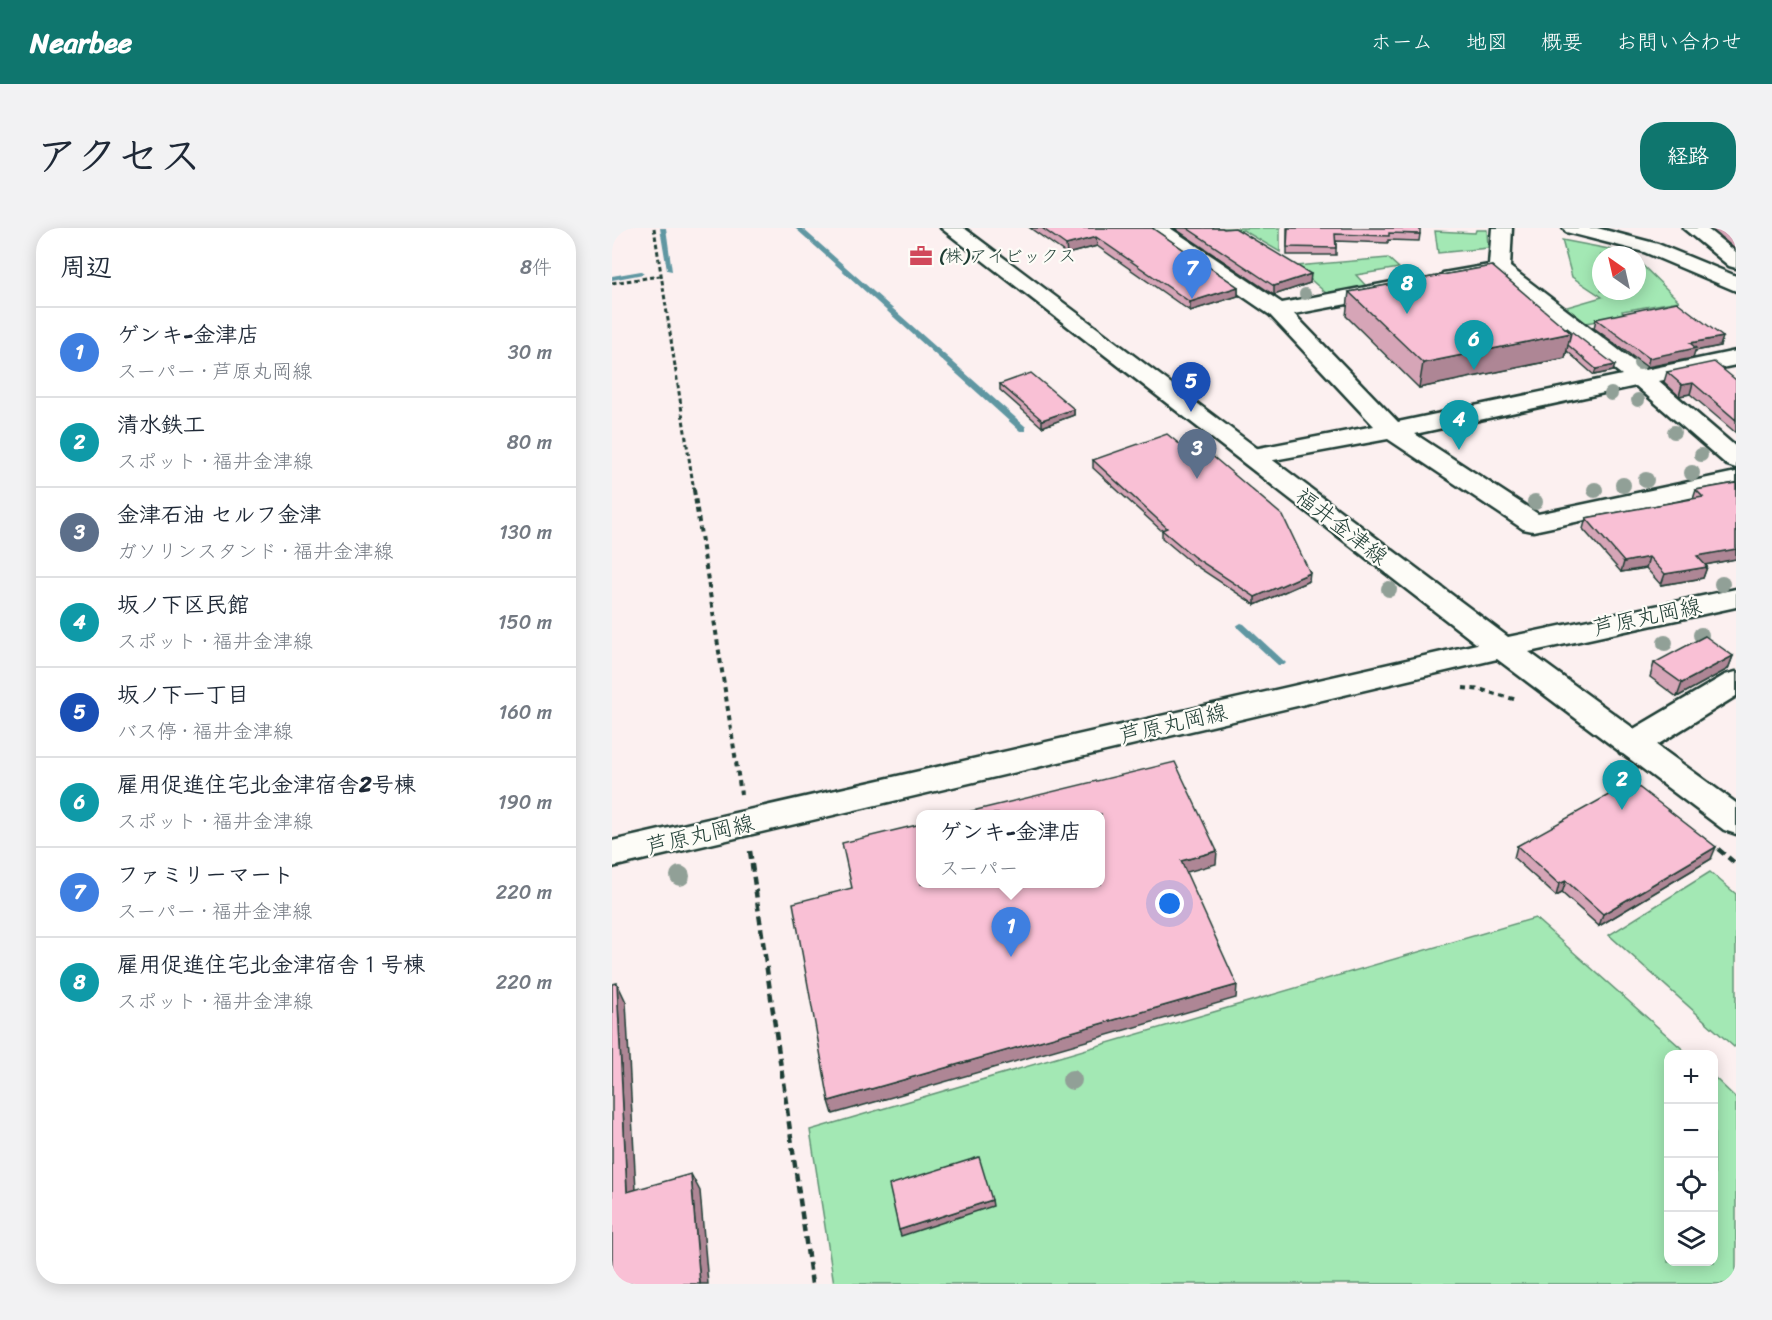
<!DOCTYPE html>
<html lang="ja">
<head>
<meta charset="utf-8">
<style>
	body { margin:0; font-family:Sriracha,"Klee One",sans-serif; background:#f2f2f3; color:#1f2937 }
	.controls { position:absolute; right:18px; bottom:18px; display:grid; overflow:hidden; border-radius:12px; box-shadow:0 3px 15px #0003 }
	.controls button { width:54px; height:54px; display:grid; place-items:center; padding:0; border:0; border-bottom:2px solid #e0e1e3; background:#fff; color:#1f2937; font:30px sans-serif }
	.compass { position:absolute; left:980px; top:18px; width:54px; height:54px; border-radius:50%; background:#fff; box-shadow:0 3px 15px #0003; rotate:326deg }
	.you { position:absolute; left:558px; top:676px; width:21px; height:21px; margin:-15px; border:4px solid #fff; border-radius:50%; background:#1a73e8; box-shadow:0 0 0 9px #1a73e833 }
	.badge { display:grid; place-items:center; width:39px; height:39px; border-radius:50%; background:#0f766e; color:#fff; font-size:20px; font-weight:700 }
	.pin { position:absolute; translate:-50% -50px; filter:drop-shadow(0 2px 3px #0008) }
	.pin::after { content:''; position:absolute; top:32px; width:21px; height:18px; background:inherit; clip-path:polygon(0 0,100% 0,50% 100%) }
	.popup { position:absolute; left:304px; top:582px; width:189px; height:78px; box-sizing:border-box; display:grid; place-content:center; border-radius:12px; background:#fff; filter:drop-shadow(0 2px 4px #0005); font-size:20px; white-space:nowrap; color:#747a83 }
	.popup b { font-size:22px; color:#1f2937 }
	.popup::after { content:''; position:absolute; left:50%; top:100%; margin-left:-12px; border:12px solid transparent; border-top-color:#fff }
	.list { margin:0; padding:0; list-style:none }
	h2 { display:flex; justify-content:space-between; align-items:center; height:78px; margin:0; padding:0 24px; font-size:26px }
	h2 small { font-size:20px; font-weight:400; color:#747a83 }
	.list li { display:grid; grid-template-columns:39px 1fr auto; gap:18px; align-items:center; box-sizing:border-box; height:90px; padding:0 24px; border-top:2px solid #e0e1e3 }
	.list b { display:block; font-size:22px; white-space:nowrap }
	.list p { margin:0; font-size:20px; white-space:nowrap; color:#747a83 }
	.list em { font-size:20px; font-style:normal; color:#747a83 }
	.icon { flex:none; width:33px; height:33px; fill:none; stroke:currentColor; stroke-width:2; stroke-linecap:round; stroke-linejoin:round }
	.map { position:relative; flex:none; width:1124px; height:1056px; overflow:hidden; border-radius:24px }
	header { display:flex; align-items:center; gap:36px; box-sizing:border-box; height:84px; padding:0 30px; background:#0f766e; color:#fff }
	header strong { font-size:28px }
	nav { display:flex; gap:33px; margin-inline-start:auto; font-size:21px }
	.intro { display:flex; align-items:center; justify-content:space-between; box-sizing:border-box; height:144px; padding:0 36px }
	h1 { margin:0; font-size:42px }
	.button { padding:15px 27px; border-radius:24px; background:#0f766e; color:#fff; font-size:21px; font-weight:700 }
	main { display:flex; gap:36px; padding:0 36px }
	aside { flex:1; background:#fff; border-radius:24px; box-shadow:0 3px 15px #0003 }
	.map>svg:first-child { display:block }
</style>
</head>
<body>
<header>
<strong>Nearbee</strong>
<nav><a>ホーム</a><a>地図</a><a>概要</a><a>お問い合わせ</a></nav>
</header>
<div class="intro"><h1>アクセス</h1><a class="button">経路</a></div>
<main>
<aside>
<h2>周辺<small>8件</small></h2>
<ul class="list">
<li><span class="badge" style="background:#3f7fe0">1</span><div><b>ゲンキ-金津店</b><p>スーパー · 芦原丸岡線</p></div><em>30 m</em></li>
<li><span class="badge" style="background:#0f9aa8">2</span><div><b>清水鉄工</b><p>スポット · 福井金津線</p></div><em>80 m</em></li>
<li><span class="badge" style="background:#5c6f8a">3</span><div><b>金津石油 セルフ金津</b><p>ガソリンスタンド · 福井金津線</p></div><em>130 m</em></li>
<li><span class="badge" style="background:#0f9aa8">4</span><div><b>坂ノ下区民館</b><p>スポット · 福井金津線</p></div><em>150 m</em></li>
<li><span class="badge" style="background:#1a4fb4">5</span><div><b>坂ノ下一丁目</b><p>バス停 · 福井金津線</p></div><em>160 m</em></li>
<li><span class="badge" style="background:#0f9aa8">6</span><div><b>雇用促進住宅北金津宿舎2号棟</b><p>スポット · 福井金津線</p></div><em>190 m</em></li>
<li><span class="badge" style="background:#3f7fe0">7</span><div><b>ファミリーマート</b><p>スーパー · 福井金津線</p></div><em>220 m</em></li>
<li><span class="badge" style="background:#0f9aa8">8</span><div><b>雇用促進住宅北金津宿舎１号棟</b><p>スポット · 福井金津線</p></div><em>220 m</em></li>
</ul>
</aside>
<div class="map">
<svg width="1124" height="1056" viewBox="0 0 1124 1056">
	<rect width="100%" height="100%" fill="#fcf0f0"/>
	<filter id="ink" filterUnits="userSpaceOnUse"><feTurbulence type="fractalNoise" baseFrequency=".0167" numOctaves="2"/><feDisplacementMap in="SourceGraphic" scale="12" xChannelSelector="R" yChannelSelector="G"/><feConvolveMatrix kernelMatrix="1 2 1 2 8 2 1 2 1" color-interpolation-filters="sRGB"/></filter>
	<g filter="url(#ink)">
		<!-- green -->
		<g fill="#a3e8b4" stroke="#619274" stroke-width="1.5">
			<path d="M550 0H668V24L631 2 576 17Z"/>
			<path d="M864 2H875L876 20 826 25 823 3 863 5Z"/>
			<path d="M950 12 997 21 1014 27H989V63H1025V32L1067 73 1010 83 1012 88 969 96 948 81 990 69 960 49Z"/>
			<path d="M776 30 787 40 744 47 755 59 714 65 683 38Z"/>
			<path d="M1098 644 1124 666V817L1122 819 997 707Z"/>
			<path d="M923 690 1076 826H1056V1034H1102V849L1124 870V1056H222L198 902Z"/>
		</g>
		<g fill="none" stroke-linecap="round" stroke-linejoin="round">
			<!-- stream -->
			<g fill="#6097a2" fill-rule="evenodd">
				<path d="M48 0H54L60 43 55 42Z"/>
				<path d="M183 0H190L414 199V203H408Z"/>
				<path d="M29 43 32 45 31 46 0 52V48Z"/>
				<path d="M629 395 632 396 672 433 674 435 672 437H666L626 400 624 398Z"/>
			</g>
			<!-- street casing -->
			<g stroke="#1f3d34" stroke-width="5">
				<g id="street">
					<path d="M534 0H558L670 75 780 54 788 56 791 61 788 66 682 86 786 194 1010 147 883 48 839 56 831 55 828 50 831 45 877 37 880 0H900L898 39 1033 142 1124 123V137L1047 153 1124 219V240L1115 237 1024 158 803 206 926 286 1124 244V260L921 303 911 301 776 211 640 236 631 233 627 228 631 223 762 198 658 87 537 4Z"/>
					<path d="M1071 0H1094L1124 24V40L1117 38Z"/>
					<path d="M1124 444V468L1032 525 1020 528 1008 525 1004 517 1008 509 1113 447Z"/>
				</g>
			</g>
			<!-- secondary casing -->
			<g stroke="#1f3d34" stroke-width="5">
				<path id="secondary" d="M951 0H985L1046 16 1124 48V63L1032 24 954 4Z"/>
			</g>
			<!-- primary casing -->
			<g stroke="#1f3d34" stroke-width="5">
				<path id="primary" d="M329 0H352L896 409 1124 361V379L917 424 1124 575V606L1112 602 885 431 0 639V613L865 416Z"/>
			</g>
			<!-- path-far2 -->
			<g stroke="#1f3d34" stroke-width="3" stroke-dasharray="4.5 3" stroke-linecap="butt">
				<path d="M42 0 82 263"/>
				<path d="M0 55 48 48"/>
			</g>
			<!-- path-far1 -->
			<g stroke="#1f3d34" stroke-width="4" stroke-dasharray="5 4.5" stroke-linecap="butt">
				<path d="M82 262 129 566"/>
				<path d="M851 460 870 462 905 472"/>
			</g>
			<!-- path -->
			<g stroke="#1f3d34" stroke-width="4.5" stroke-dasharray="8 5" stroke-linecap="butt">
				<path d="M1106 621 1124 636"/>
				<path d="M138 623 200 1056"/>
			</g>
			<!-- street -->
			<use href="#street" fill="#fdfcf7" fill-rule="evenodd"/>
			<!-- secondary -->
			<use href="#secondary" fill="#fdfcf7" fill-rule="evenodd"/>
			<!-- primary -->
			<use href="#primary" fill="#fdfcf7" fill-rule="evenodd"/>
		</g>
		<!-- trees -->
		<g fill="#91a097">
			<circle cx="693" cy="66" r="6"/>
			<circle cx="1028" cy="135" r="7"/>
			<circle cx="999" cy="166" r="7"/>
			<circle cx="1026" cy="172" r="7"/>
			<circle cx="1062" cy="204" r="7"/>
			<circle cx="1089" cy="227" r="7"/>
			<circle cx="1080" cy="245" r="8"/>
			<circle cx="1034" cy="252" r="8"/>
			<circle cx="1011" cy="257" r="8"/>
			<circle cx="983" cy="262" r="8"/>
			<circle cx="923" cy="274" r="8"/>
			<circle cx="1110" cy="356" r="8"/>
			<circle cx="777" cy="361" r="8"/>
			<circle cx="1089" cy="407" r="8"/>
			<circle cx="1053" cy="415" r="8"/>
			<circle cx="68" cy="648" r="10"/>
			<circle cx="460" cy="852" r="10"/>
		</g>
		<!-- wall -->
		<g fill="#d6a5b7" stroke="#1f3d34" stroke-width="1.5">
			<path d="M418 0H540L626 59V68L578 83 485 18 455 26Z"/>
			<path d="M562 0H610L698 55 662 67Z"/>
			<path d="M675 0 808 6 807 13 776 12V15L724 13V27H675Z"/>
			<path d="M1098 0H1124V22Z"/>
			<path d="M880 38 1001 143 982 147 955 123 953 130 807 160 734 88 737 64Z"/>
			<path d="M984 91 1108 118 1083 123 1081 130 1035 139 982 100Z"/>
			<path d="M1055 144 1124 152V205L1078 166 1067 168 1052 154Z"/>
			<path d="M388 156 462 181V187L430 199 388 162Z"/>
			<path d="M481 232 697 353 643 377 581 336 550 310V303L481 240Z"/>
			<path d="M1124 255V331L1093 337 1095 339 1091 350 1049 357 1034 340 1009 344 971 301 974 290 1081 271 1084 262Z"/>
			<path d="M1121 428 1116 441 1065 469 1038 449 1042 435Z"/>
			<path d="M905 618 1099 631 987 698 950 665 944 668 902 630Z"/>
		</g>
		<!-- shaded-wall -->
		<g fill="#ae8695" stroke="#1f3d34" stroke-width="1.5">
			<path d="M484 9 485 18 455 26 454 17Z"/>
			<path d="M699 46 698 55 662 67V58Z"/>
			<path d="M626 59V68L578 83V74Z"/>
			<path d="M959 105 953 130 807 160 811 135Z"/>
			<path d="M1111 109 1108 118 1083 123 1081 130 1035 139 1037 130 1078 115Z"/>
			<path d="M1003 137 1001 143 982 147 984 141Z"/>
			<path d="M1081 155 1078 166 1067 168 1070 157Z"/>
			<path d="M462 181V187L430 199V192Z"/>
			<path d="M1124 318V331L1082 339 1085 328Z"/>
			<path d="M1037 329 1034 340 1009 344 1012 334Z"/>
			<path d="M1095 339 1091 350 1049 357 1053 346Z"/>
			<path d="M698 345 697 353 643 377V369Z"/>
			<path d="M1121 428 1116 441 1065 469 1070 455Z"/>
			<path d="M1104 619 1099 631 987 698 991 686Z"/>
			<path d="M605 623 604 636 568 646 569 633Z"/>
			<path d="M954 653 950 665 944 668 947 656Z"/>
			<path d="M5 755 14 774 25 981 15 964Z"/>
			<path d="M625 757 624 770 221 886 217 873Z"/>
			<path d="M79 946 88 963 96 1056H88Z"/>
			<path d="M380 972 381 978 289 1008 287 1002Z"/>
		</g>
		<!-- building -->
		<g fill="#f9c0d5" stroke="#1f3d34" stroke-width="1.5">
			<path d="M430 0H540L626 59 578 74 484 9 454 17Z"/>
			<path d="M575 0H610L612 1 623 0 699 46 662 58Z"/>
			<path d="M676 0H808V6L777 5V8L723 6 724 20 675 19Z"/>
			<path d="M1119 0H1124V4Z"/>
			<path d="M880 38 959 105 811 135 737 64Z"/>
			<path d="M1065 74 1111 109 1078 115 1084 120 1037 130 984 91Z"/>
			<path d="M953 100H955L1003 137 984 141 956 117 959 105Z"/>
			<path d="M1102 134 1124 152V192L1081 155 1070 157 1055 144Z"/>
			<path d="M419 145 462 181 430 192 388 156Z"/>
			<path d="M555 206 586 231 598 226 671 288 698 345 643 369 582 329 550 302 555 300 481 232Z"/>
			<path d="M1124 255V321L1085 328 1095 339 1053 346 1037 329 1012 334 974 290 1091 269 1084 262Z"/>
			<path d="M1093 408 1121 428 1070 455 1042 435Z"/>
			<path d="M563 534 605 623 569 633 625 757 217 873 181 675 240 660 230 615 309 596V656H489V586H348Z"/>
			<path d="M1020 554 1104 619 991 686 954 653 947 656 905 618Z"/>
			<path d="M5 755 15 964 79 946 88 1056H0V756Z"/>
			<path d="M367 929 380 972 287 1002 277 957Z"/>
		</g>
	</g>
	<!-- icons -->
	<defs>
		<g id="office-bare" transform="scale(1.8)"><path d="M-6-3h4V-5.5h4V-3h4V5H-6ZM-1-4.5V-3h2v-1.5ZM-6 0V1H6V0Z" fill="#d1495b" stroke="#fdfcf7" stroke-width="2.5" paint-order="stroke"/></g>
	</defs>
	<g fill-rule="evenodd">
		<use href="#office-bare" x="309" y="28"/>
	</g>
	<g text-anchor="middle" stroke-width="4.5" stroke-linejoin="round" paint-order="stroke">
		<!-- far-poi labels -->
		<g font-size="18" fill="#1f3d34" stroke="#fdfcf7" text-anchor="start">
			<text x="327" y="34">(株)アイビックス</text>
		</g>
		<!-- street labels -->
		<g font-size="22" fill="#1f3d34" stroke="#fdfcf7">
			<text transform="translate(730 298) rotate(38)" y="8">福井金津線</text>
			<text transform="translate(1035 388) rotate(-12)" y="8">芦原丸岡線</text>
			<text transform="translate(561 495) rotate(-13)" y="8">芦原丸岡線</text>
			<text transform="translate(88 606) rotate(-13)" y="8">芦原丸岡線</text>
		</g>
	</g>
</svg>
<div class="controls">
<button>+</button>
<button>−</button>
<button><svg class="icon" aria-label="locate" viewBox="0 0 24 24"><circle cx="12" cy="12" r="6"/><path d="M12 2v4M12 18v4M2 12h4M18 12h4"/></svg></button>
<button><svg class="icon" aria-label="layers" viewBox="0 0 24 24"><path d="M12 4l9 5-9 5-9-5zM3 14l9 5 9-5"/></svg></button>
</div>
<svg class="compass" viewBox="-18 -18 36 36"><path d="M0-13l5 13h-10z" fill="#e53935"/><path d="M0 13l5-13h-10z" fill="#747a83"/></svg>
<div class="you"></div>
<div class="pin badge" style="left:399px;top:729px;background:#3f7fe0">1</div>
<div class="popup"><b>ゲンキ-金津店</b>スーパー</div>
<div class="pin badge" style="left:1010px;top:582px;background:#0f9aa8">2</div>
<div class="pin badge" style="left:585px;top:251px;background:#5c6f8a">3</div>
<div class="pin badge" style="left:847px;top:222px;background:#0f9aa8">4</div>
<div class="pin badge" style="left:579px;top:184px;background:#1a4fb4">5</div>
<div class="pin badge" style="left:862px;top:142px;background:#0f9aa8">6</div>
<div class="pin badge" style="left:580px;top:71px;background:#3f7fe0">7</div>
<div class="pin badge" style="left:795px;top:86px;background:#0f9aa8">8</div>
</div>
</main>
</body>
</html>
